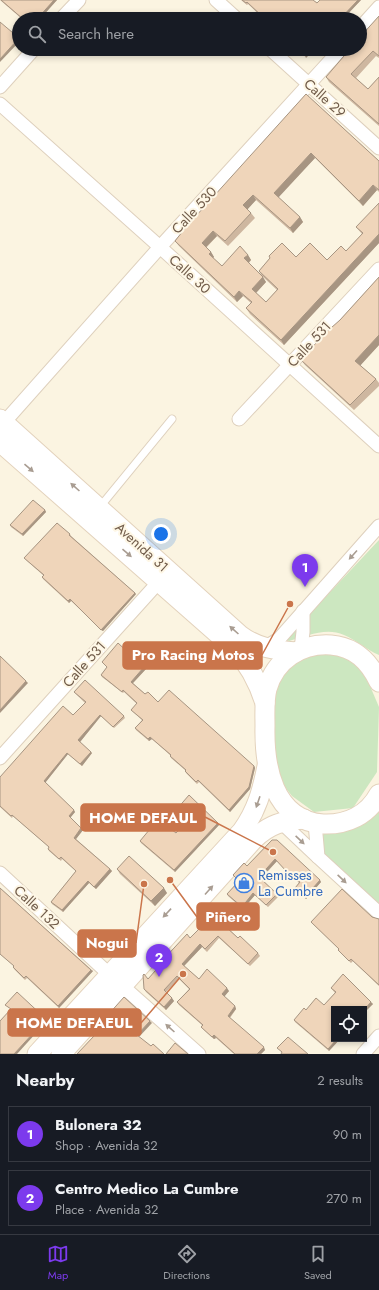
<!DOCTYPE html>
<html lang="en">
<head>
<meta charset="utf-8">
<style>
	body { margin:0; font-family:Jost,sans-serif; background:#20242c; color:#f1f3f6 }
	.controls { position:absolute; right:12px; bottom:12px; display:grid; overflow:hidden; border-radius:0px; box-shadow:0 2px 6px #0003 }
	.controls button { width:36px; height:36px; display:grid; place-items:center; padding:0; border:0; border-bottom:1px solid #363941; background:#171b24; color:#f1f3f6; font:20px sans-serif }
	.you { position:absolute; left:161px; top:534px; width:14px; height:14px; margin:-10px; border:3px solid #fff; border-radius:50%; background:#1a73e8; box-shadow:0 0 0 6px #1a73e833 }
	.badge { display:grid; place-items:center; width:26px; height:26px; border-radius:50%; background:#7c3aed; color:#fff; font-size:13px; font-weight:700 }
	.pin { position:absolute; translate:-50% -33px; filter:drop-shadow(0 1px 2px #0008) }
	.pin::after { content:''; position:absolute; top:21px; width:14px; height:12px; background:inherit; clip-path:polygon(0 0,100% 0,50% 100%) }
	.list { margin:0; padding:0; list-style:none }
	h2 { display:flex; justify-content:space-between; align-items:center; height:52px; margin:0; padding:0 16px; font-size:17px }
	h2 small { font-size:13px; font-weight:400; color:#9ea1a6 }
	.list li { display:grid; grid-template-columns:26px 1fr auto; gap:12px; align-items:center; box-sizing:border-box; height:56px; margin:0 8px 8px; padding:0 8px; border:1px solid #363941; border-radius:0px }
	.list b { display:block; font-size:15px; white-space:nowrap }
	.list p { margin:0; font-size:13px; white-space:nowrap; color:#9ea1a6 }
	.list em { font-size:13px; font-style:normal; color:#9ea1a6 }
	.icon { flex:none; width:22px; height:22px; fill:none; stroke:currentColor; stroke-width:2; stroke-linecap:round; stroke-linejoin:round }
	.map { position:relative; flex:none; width:379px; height:1054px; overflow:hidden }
	.search { position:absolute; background:#171b24; box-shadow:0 2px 6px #0003; left:12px; right:12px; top:12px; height:44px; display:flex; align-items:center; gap:10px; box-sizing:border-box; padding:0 14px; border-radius:22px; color:#9ea1a6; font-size:15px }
	.sheet { height:180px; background:#171b24 }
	nav { display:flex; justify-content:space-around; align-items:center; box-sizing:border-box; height:56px; border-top:1px solid #363941; background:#171b24; font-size:11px; color:#9ea1a6 }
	nav a { display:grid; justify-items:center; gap:2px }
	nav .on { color:#7c3aed }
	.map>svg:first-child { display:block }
</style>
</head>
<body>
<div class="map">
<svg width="379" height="1054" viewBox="0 0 379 1054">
	<rect width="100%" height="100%" fill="#fbf4e1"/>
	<!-- green -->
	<g fill="#cce7c0">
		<path d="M379 540V655C367 650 356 640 344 635 326 627 307 636 289 641L287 640 288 637Z"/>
		<path d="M341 650 364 672 379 707 377 772 353 808 314 812 292 796 273 772 267 721 276 685 292 655Z"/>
		<path d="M379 812V904L320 853V843L324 833Z"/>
	</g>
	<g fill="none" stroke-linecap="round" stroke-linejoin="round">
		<!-- service casing -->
		<g stroke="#ded0bd" stroke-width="9">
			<path id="service" d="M99 508 172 419"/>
		</g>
		<!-- minor casing -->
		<g stroke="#ded0bd" stroke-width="15">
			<g id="minor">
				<path d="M216 0 237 19"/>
				<path d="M61 19 79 0"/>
				<path d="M360 28 379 7"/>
				<path d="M270 49 379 148"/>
				<path d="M0 87 34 49"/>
				<path d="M0 104 160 247 379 446"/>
				<path d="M239 419 379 269"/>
				<path d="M0 427 160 247 341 49"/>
				<path d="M264 648 279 639 379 526"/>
				<path d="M301 649 303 632V611"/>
				<path d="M0 758 165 575"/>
				<path d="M281 822 318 857"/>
				<path d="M315 823 318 857 379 913"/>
				<path d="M0 873 110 975 199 1054"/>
				<path d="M363 1054 379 1036"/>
			</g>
		</g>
		<!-- secondary casing -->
		<g stroke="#e3d2bc" stroke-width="21">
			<g id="secondary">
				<path d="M0 419 240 635C257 648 275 650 296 652"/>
				<path d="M0 442 233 647C249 664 258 681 265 703"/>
				<path d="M379 682C369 661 355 647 331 645 301 643 275 660 267 689 264 701 265 714 265 726 264 766 273 820 323 824 347 825 368 815 379 794"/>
				<path d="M37 1054 242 831C257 810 262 791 267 766"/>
				<path d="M61 1054 254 839C270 824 282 821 304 819"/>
			</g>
		</g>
		<!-- service -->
		<use href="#service" stroke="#fff" stroke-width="7"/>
		<!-- minor -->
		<use href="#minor" stroke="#fff" stroke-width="13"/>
		<!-- secondary -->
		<use href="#secondary" stroke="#fff" stroke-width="19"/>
	</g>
	<!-- wall -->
	<g fill="#ceb7a0">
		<path d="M0 0H57L40 19H22Z"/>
		<path d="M241 0H313L317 3 361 0 343 19H264L248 4 247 5Z"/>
		<path d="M379 16V58L376 56 356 78 368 89 379 77V126L329 82 326 77Z"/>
		<path d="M306 94 379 161V192L377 190 363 206 315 158 278 197 300 217 303 222 293 233 256 200 247 209 251 213 255 218 228 246 217 236 206 248 211 252 214 257 213 258 222 266 248 255 251 260 249 263 266 282 256 293 266 302 277 290 262 276 259 271 270 258 269 256 296 257 327 260 346 251 362 234 356 227 379 243 284 345 250 314 246 308 251 303 243 296 237 302 179 246 175 241Z"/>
		<path d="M379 277V345L360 365 376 379 379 383V386L354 410 305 365 301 360 340 320Z"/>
		<path d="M45 510 46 512 23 536 11 527 10 525Z"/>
		<path d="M70 534 71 536 135 593 136 594 103 631 71 601 69 603 43 579 42 577 44 576 26 560 24 558Z"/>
		<path d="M102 662 144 667 146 669 133 683 145 694 158 702 254 766 255 768 250 789 230 812 199 782 197 784 186 773 185 771V770L171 758 170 756V755L152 739 149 741 136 730 135 728 142 720 131 710 137 704 124 692 123 693 102 677 101 675 107 667Z"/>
		<path d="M74 692 124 716 125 718 114 728 101 716 80 742 92 753 82 766 68 754 45 783 75 812 70 818 83 830 76 839 110 869 112 871 96 889 89 883 63 912 52 904 51 902 76 871 62 859 61 861 49 851 48 849 49 847 13 816 12 818 0 807V777L73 715 85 703Z"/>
		<path d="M177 809 218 823 219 825 175 872 141 843 140 841 152 831 176 833 188 819 178 811Z"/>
		<path d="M272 840 321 882 306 899 296 891 295 888 299 883 289 874 277 861 261 879 277 894 279 896 268 907 255 895 243 909 228 896 227 894 239 881 233 875 247 866Z"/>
		<path d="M117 869 167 893 155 906 120 874Z"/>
		<path d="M0 888 93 971 59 1008 27 978 25 980 14 969 13 967 14 966 0 954Z"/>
		<path d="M217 912 219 915 218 916 230 927 229 929 238 938 258 953 260 956 250 966 219 938 207 952 202 947 184 966 199 979 229 991 224 996 235 1006 236 1009 230 1018 265 1050 261 1054H234L216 1038 214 1039 203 1029 201 1027 202 1025 179 1005 177 1002 189 989 179 979 166 992 174 1001 166 1010 146 992 144 989 148 979 205 923 199 917Z"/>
		<path d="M372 917 379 919V986L353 961 351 963 338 950 339 949 311 922Z"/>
		<path d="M331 988 373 1004 334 1039H340L329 1051 295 1022 294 1020 306 1010 324 1005 335 993Z"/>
	</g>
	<!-- shaded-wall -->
	<g fill="#a79582">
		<path d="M54 0H57L40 19H37Z"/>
		<path d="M358 0H361L343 19H340Z"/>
		<path d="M19 38V42L0 62V59Z"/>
		<path d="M312 49H315L306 58 305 56Z"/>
		<path d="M311 153 315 158 278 198 274 193Z"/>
		<path d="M373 185 377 190 363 206 359 201Z"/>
		<path d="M253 195 256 200 247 210 243 205Z"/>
		<path d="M300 217 303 222 293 233 290 228Z"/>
		<path d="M213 231 217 236 205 248 202 243Z"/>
		<path d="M379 234V243L284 345 281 340Z"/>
		<path d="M211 252 214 257 212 259 209 254Z"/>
		<path d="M248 255 251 260 248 263 244 258Z"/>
		<path d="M263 277 266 282 255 294 252 289Z"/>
		<path d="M239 291 243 296 237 302 234 297Z"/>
		<path d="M379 335V345L359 367 355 361Z"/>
		<path d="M45 510 46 512 23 536 22 534Z"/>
		<path d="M135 593 136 594 103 631 101 630Z"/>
		<path d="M70 599 71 601 69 603 68 601Z"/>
		<path d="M144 667 146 669 132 684 131 682Z"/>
		<path d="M26 681 28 683 0 713V710Z"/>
		<path d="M100 715 101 716 80 742 78 740Z"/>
		<path d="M150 737 152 739 149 741 148 739Z"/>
		<path d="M91 752 92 753 82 766 80 764Z"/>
		<path d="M67 753 68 754 45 783 44 781Z"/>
		<path d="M254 766 255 768 250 789 230 812 229 810Z"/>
		<path d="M74 810 75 812 70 818 69 816Z"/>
		<path d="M218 823 219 825 175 872 174 870Z"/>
		<path d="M81 828 83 830 76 839 74 838Z"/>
		<path d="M275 859 277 861 260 879 259 877Z"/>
		<path d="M110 869 112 871 96 889 94 887Z"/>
		<path d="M320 880 321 882 306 899 305 897Z"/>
		<path d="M88 881 89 883 63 912 62 910Z"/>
		<path d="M164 888 167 893 155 906 151 901Z"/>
		<path d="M253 893 255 895 243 909 242 907Z"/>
		<path d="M228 924 230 927 228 930 226 927Z"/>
		<path d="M200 944 202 947 184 966 182 964Z"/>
		<path d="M91 970 93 971 59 1008 58 1006Z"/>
		<path d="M227 988 229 991 224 997 222 994Z"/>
		<path d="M172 998 174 1001 166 1010 164 1007Z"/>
		<path d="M371 1002 373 1004 364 1013V1010Z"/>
		<path d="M235 1006 236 1009 229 1018 228 1016Z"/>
		<path d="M46 1019 47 1021 17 1054H14Z"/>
		<path d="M150 1021 152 1023 139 1037 137 1035Z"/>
		<path d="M214 1035 216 1038 214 1039 212 1037Z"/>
		<path d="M337 1039H340L329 1051 328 1049Z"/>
		<path d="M264 1047 265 1050 261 1054H257Z"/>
	</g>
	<!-- building -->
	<g fill="#efd5ba" stroke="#a79582">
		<path d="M1 0H54L37 19H23Z"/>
		<path d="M242 0H313L317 3 320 0H358L340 19H265L247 2 246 3Z"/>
		<path d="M379 16V56L373 51 351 74 368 89 379 77V124L326 77 350 49H360V37Z"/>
		<path d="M0 22 19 38 0 59Z"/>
		<path d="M297 49H312L305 56Z"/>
		<path d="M306 94 379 161V190L373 185 359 201 311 153 274 193 300 217 290 228 253 195 243 205 251 213 225 241 213 231 202 243 211 252 209 254 222 266 240 246 248 255 244 258 263 277 252 289 266 302 278 289 259 271 270 258 269 256 282 243 296 257 310 243 327 260 341 246 346 251 363 233 356 227 379 203V234L281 340 246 308 252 302 239 291 234 297 175 241 186 227Z"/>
		<path d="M379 277V335L355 361 376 379 350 405 301 360 323 335 340 320Z"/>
		<path d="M33 500 45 510 22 534 10 525Z"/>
		<path d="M57 523 70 534 69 535 135 593 101 630 70 599 68 601 42 577 44 575 24 558Z"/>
		<path d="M118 643 144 667 131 682 145 694 148 692 158 702 169 690 254 766 249 787 229 810 198 780 196 782 185 771 186 770 170 756 171 755 150 737 148 739 135 728 143 720 131 710 137 703 123 690 122 692 101 675 107 667 102 662Z"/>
		<path d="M0 656 26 681 0 710Z"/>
		<path d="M85 680 124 716 113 727 100 715 78 740 91 752 80 764 67 753 44 781 74 810 69 816 81 828 74 838 110 869 94 887 88 881 62 910 51 902 76 871 61 857 59 859 48 849 49 847 12 815 11 816 0 806V777L63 706 73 715 86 702 74 692Z"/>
		<path d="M189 795 218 823 174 870 140 841 150 829 152 831 161 821 176 833 189 819 177 809Z"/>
		<path d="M272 840H277L320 880 305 897 295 888 300 882 287 872 275 859 259 877 277 894 266 905 253 893 242 907 227 894 239 881 233 875 244 863 247 866Z"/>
		<path d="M129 856 164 888 151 901 117 869Z"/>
		<path d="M0 888 91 970 58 1006 26 976 24 978 13 967 14 966 0 954Z"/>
		<path d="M342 889 372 917 379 919V985L351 959 349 961 338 950 339 949 311 922Z"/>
		<path d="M209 906 217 912 216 914 228 924 226 927 238 938 240 936 258 953 248 964 218 936 205 949 200 944 182 964 199 979 207 969 227 988 222 994 235 1006 228 1016 264 1047 257 1054H235L214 1035 212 1037 201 1027 203 1025 177 1002 190 989 177 976 164 990 172 998 164 1007 144 989 143 975 144 974 148 979 163 962 162 961 187 934 190 938 205 923 199 917Z"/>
		<path d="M343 974 371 1002 364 1010V1009H334V1039H337L328 1049 294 1020 304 1008 306 1010 316 998 324 1005 336 992 331 988Z"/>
		<path d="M17 992 46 1019 14 1054H0V1021L11 1009 5 1005Z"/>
		<path d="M124 997 150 1021 137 1035 151 1046 153 1044 164 1054H77L111 1018 108 1015Z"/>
		<path d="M288 1037 308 1054H281L282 1052 277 1048Z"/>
		<path d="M175 1043 188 1054H166Z"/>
	</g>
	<!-- one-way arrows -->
	<defs><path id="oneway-solid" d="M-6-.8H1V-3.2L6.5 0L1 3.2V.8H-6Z"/></defs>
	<g fill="#a99d92">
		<use href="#oneway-solid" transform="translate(29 468) rotate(41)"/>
		<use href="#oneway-solid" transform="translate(75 487) rotate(-138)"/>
		<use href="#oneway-solid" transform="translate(127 553) rotate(41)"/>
		<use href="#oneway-solid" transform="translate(353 555) rotate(132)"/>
		<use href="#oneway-solid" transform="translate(234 630) rotate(-138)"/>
		<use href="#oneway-solid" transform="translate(258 802) rotate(109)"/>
		<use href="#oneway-solid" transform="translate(300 840) rotate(43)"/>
		<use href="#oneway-solid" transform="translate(342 879) rotate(43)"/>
		<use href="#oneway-solid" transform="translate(209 890) rotate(-48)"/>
		<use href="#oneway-solid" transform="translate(167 913) rotate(133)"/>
		<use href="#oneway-solid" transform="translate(170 1028) rotate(-138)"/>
	</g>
	<!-- icons -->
	<defs>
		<g id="shop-ring" transform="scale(1)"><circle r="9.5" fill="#fef7e6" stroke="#3f7fe0" stroke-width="1.5"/><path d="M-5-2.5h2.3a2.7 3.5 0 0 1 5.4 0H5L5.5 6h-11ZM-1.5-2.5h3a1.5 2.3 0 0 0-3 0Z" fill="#3f7fe0"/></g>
	</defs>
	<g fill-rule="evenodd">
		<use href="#shop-ring" x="244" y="883"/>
	</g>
	<g text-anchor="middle" stroke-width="4" stroke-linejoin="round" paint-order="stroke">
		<!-- street labels -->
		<g font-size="14" fill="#705b49" stroke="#fef7e6">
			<text transform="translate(325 98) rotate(42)" y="5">Calle 29</text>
			<text transform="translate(194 210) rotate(-47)" y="5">Calle 530</text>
			<text transform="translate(190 274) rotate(42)" y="5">Calle 30</text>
			<text transform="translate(309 344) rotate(-47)" y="5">Calle 531</text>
			<text transform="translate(142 547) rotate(42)" y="5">Avenida 31</text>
			<text transform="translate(84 664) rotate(-48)" y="5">Calle 531</text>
			<text transform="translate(37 907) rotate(43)" y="5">Calle 132</text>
		</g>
		<!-- shop labels -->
		<g font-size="14" fill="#366cbe" stroke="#fef7e6" text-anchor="start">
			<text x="258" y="880">Remisses<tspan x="258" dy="16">La Cumbre</tspan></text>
		</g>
	</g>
	<!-- callouts -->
	<path fill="none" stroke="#ca754b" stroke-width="1.5" d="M290 604L262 655M273 852L205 817M170 880L197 917M144 884L136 943M183 974L141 1023"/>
	<g fill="#ca754b" stroke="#fef7e6" stroke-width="1.5">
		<circle cx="290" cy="604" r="4"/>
		<circle cx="273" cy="852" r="4"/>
		<circle cx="170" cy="880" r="4"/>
		<circle cx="144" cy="884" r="4"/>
		<circle cx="183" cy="974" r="4"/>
	</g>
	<g fill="#ca754b" stroke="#ca754b" stroke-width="1.5">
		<rect x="123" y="642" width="139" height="27" rx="4"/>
		<rect x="81" y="804" width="124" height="27" rx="4"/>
		<rect x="197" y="903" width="62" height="27" rx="4"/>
		<rect x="78" y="930" width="58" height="27" rx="4"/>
		<rect x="8" y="1009" width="133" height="27" rx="4"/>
	</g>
	<g font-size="15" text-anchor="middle" font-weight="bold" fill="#fff">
		<text x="193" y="660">Pro Racing Motos</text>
		<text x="143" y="823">HOME DEFAUL</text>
		<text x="228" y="922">Piñero</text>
		<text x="107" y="948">Nogui</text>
		<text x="74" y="1028">HOME DEFAEUL</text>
	</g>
</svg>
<div class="controls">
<button><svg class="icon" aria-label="locate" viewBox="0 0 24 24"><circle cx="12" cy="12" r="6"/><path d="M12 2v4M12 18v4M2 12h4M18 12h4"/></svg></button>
</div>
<div class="you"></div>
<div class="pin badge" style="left:305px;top:587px">1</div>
<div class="pin badge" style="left:159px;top:977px">2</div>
<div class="search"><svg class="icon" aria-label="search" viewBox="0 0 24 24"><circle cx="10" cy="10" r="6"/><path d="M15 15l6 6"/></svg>Search here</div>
</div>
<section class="sheet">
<h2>Nearby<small>2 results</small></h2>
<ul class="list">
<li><span class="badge">1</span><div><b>Bulonera 32</b><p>Shop · Avenida 32</p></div><em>90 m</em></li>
<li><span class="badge">2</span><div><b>Centro Medico La Cumbre</b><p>Place · Avenida 32</p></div><em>270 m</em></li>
</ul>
</section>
<nav>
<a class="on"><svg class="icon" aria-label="map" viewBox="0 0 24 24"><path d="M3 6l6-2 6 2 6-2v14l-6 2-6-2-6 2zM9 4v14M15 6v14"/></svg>Map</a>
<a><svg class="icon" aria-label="directions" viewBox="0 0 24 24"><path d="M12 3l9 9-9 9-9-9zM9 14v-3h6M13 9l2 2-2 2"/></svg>Directions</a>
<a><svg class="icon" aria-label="saved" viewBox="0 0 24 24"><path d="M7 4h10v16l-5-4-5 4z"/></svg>Saved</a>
</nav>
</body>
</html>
